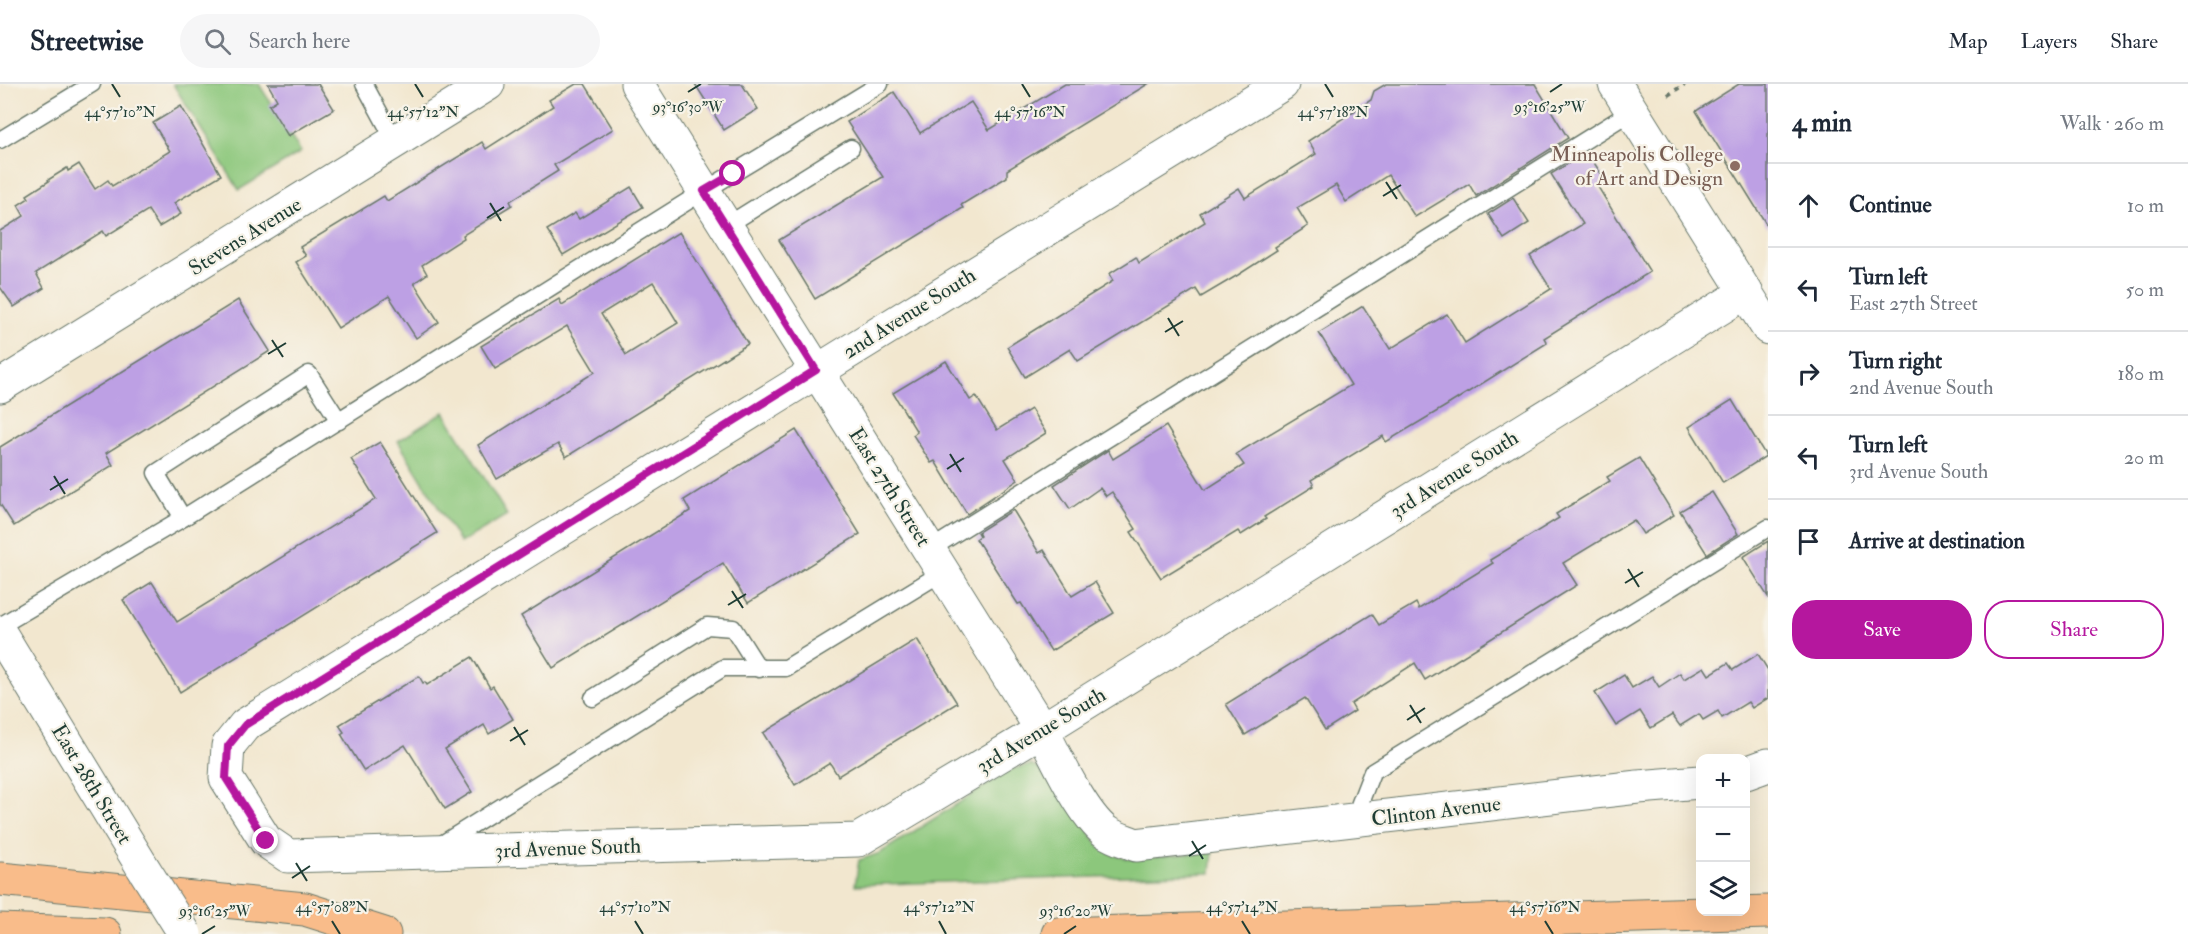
<!DOCTYPE html>
<html lang="en">
<head>
<meta charset="utf-8">
<style>
	body { margin:0; font-family:"IM FELL Double Pica",serif; background:#f6f6f7; color:#1f2937 }
	.controls { position:absolute; right:18px; bottom:18px; display:grid; overflow:hidden; border-radius:12px; box-shadow:0 6px 24px #0002 }
	.controls button { width:54px; height:54px; display:grid; place-items:center; padding:0; border:0; border-bottom:2px solid #e0e1e3; background:#fff; color:#1f2937; font:30px sans-serif }
	.stop { position:absolute; width:18px; height:18px; margin:-14px; border:4px solid #b5179e; border-radius:50%; background:#fff }
	.stop.end { background:#b5179e; border-color:#fff; box-shadow:0 2px 6px #0008 }
	.list { margin:0; padding:0; list-style:none }
	h2 { display:flex; justify-content:space-between; align-items:center; height:78px; margin:0; padding:0 24px; font-size:26px }
	h2 small { font-size:20px; font-weight:400; color:#747a83 }
	.list li { display:grid; grid-template-columns:39px 1fr auto; gap:18px; align-items:center; box-sizing:border-box; height:84px; padding:0 24px; border-top:2px solid #e0e1e3 }
	.list b { display:block; font-size:22px; white-space:nowrap }
	.list p { margin:0; font-size:20px; white-space:nowrap; color:#747a83 }
	.list em { font-size:20px; font-style:normal; color:#747a83 }
	.actions { display:flex; gap:12px; padding:18px 24px }
	.actions a { flex:1; padding:14px 0; border:2px solid #b5179e; border-radius:24px; text-align:center; font-size:21px; color:#b5179e }
	.actions .main { background:#b5179e; color:#fff }
	.icon { flex:none; width:33px; height:33px; fill:none; stroke:currentColor; stroke-width:2; stroke-linecap:round; stroke-linejoin:round }
	.map { position:relative; flex:none; width:1768px; height:850px; overflow:hidden }
	header { display:flex; align-items:center; gap:36px; box-sizing:border-box; height:84px; padding:0 30px; background:#fff; border-bottom:2px solid #e0e1e3 }
	header strong { font-size:28px }
	nav { display:flex; gap:33px; margin-inline-start:auto; font-size:21px }
	.search { width:420px; height:54px; background:#f6f6f7; display:flex; align-items:center; gap:15px; box-sizing:border-box; padding:0 21px; border-radius:33px; color:#747a83; font-size:22px }
	main { display:flex }
	aside { flex:1; background:#fff }
	.map>svg:first-child { display:block }
</style>
</head>
<body>
<header>
<strong>Streetwise</strong>
<div class="search"><svg class="icon" aria-label="search" viewBox="0 0 24 24"><circle cx="10" cy="10" r="6"/><path d="M15 15l6 6"/></svg>Search here</div>
<nav><a>Map</a><a>Layers</a><a>Share</a></nav>
</header>
<main>
<div class="map">
<svg width="1768" height="850" viewBox="0 0 1768 850">
	<rect width="100%" height="100%" fill="#f7f3e8"/>
	<filter id="ink" filterUnits="userSpaceOnUse"><feTurbulence type="fractalNoise" baseFrequency=".0167" numOctaves="2"/><feDisplacementMap in="SourceGraphic" scale="12" xChannelSelector="R" yChannelSelector="G"/><feConvolveMatrix kernelMatrix="1 2 1 2 8 2 1 2 1" color-interpolation-filters="sRGB"/></filter>
	<filter id="wash" filterUnits="userSpaceOnUse"><feTurbulence type="fractalNoise" baseFrequency=".008" numOctaves="4" result="noise"/><feDisplacementMap in="SourceGraphic" scale="24" xChannelSelector="R" yChannelSelector="G"/><feGaussianBlur stdDeviation="1.35" result="paint"/><feColorMatrix in="noise" values="0 0 0 0 0 0 0 0 0 0 0 0 0 0 0 0 0 1.4 0 .05"/><feComposite in="paint" operator="in"/></filter>
	<g filter="url(#wash)">
		<rect width="100%" height="100%" fill="#f2e7cf"/>
		<!-- green -->
		<g fill="#8cc77c" stroke="#568258" stroke-width="1.5">
			<path d="M173 0H259L301 68 239 106Z"/>
			<path d="M444 328 507 431 460 459 398 357Z"/>
			<path d="M1031 681 1047 689 1100 763 1114 771 1128 775 1213 768 1211 789 855 801 859 776 880 769 1012 685Z"/>
		</g>
		<g id="blocks">
			<!-- building -->
			<g fill="#bda0e4" fill-rule="evenodd">
				<path d="M268 0H318L334 25 288 52 269 21 277 16Z"/>
				<path d="M576 0H585L613 45 554 81 558 87 510 117 512 121 463 151 464 154 422 181 427 190 414 199 439 238 416 254 389 212 338 244 296 178 306 172 300 163 384 112 387 117 482 58 486 65 553 22 549 16Z"/>
				<path d="M695 0H742L758 25 724 46Z"/>
				<path d="M1065 0H1148L1007 86V93L961 121 963 124 815 215 779 156 883 93 847 38 894 8 920 49 971 18 989 46Z"/>
				<path d="M1386 0H1535L1568 54 1476 112 1469 100 1415 133 1388 91 1346 118 1336 101 1297 124 1308 142 1275 163 1277 166 1238 191 1201 213 1196 205 1078 277 1070 265 1025 293 1007 263 1113 197 1109 190 1136 173 1139 179 1205 138 1200 129 1239 104 1245 114 1316 70 1308 57 1371 16 1374 7Z"/>
				<path d="M1739 0H1768V143L1696 27Z"/>
				<path d="M181 22 221 91 174 119 181 130 159 143 148 126 106 152 103 147 36 189 44 204 14 223 0 203V147L24 132 18 121 29 114 27 111 49 97 48 96 67 84 68 87 79 80 95 105 108 96 112 102 170 67 153 39Z"/>
				<path d="M1587 68 1606 97 1598 103 1650 188 1544 254 1547 259 1446 322 1386 358 1383 352 1311 396 1314 402 1264 433 1266 435 1241 451 1238 447 1161 494 1131 448 1136 445 1112 408 1106 412 1100 404 1070 425 1054 401 1108 366 1113 375 1166 342 1205 406 1244 381 1236 370 1351 301 1319 249 1363 222 1390 265 1447 230 1465 259 1551 205 1530 172 1583 140 1551 90Z"/>
				<path d="M631 103 643 123 563 171 547 146 575 129 579 135Z"/>
				<path d="M1513 114 1529 139 1504 155 1488 130Z"/>
				<path d="M679 148 748 260 566 373 558 360 497 395 478 361 595 288 567 242 495 285 481 262 559 215 562 221ZM653 198 678 239 626 271 601 230Z"/>
				<path d="M238 216 270 267 106 369 113 381 14 442 0 420V363Z"/>
				<path d="M946 277 970 316 976 312 997 346 1031 325 1046 349 1005 375 1018 396 967 430 935 377 931 379 913 351 917 348 893 309Z"/>
				<path d="M1732 316 1766 372 1723 399 1689 343Z"/>
				<path d="M796 346 860 450 748 519 723 479 553 584 521 532 690 427 684 416Z"/>
				<path d="M380 358 437 449 180 608 123 516 152 498 177 538 376 415 351 375Z"/>
				<path d="M1639 374 1674 431 1643 450 1634 436 1563 479 1577 501 1425 596 1415 579 1351 620 1355 627 1325 646 1305 614 1245 651 1226 620 1372 530 1379 541 1416 519 1419 525 1493 479 1490 476 1559 434 1556 430 1610 397 1607 393Z"/>
				<path d="M1712 408 1738 450 1707 470 1680 427Z"/>
				<path d="M1013 426 1039 469 1044 466 1072 512 1095 498 1114 529 1051 567 1021 519 1018 520 976 455 980 452 978 448Z"/>
				<path d="M1768 457V513L1743 473Z"/>
				<path d="M917 555 957 619 838 692 830 679 795 701 763 649Z"/>
				<path d="M1758 570 1768 586V614L1752 624 1748 618 1722 634 1718 627 1703 636 1699 630 1680 642 1672 631 1651 644 1640 627 1616 642 1595 609 1624 591 1632 604 1652 592 1659 603 1680 589 1684 595 1704 583 1709 591 1728 579 1733 586Z"/>
				<path d="M472 573 490 604 493 602 513 635 489 650 484 641 445 665 472 708 445 725 405 661 364 687 341 650 344 648 339 641 419 592 423 599 425 598 427 601Z"/>
			</g>
		</g>
	</g>
	<g filter="url(#ink)">
		<use href="#blocks" fill-opacity="0" stroke="#69786a" stroke-width="1.5"/>
		<g fill="none" stroke-linecap="round" stroke-linejoin="round">
			<!-- service casing -->
			<g stroke="#69786a" stroke-width="19">
				<g id="service">
					<path d="M364 0 396 59"/>
					<path d="M0 56 92 0"/>
					<path d="M726 142 851 64"/>
					<path d="M183 434 156 389 309 290 339 337"/>
					<path d="M929 466 1632 27"/>
					<path d="M0 542 183 434 704 107 880 0"/>
					<path d="M593 614 707 542 733 544 759 585"/>
					<path d="M1353 737 1372 688 1768 444"/>
					<path d="M437 763 723 584H786L943 488"/>
				</g>
			</g>
			<!-- minor casing -->
			<g stroke="#69786a" stroke-width="35">
				<g id="minor">
					<path d="M637 0 1042 646C1056 673 1082 730 1106 748 1115 754 1127 757 1136 761L1638 703 1700 698"/>
					<path d="M1282 0 245 641 228 662 226 694 266 757 288 772 858 756 1042 646 1746 208"/>
					<path d="M0 302 488 0"/>
					<path d="M1746 689 1768 681"/>
				</g>
			</g>
			<!-- tertiary casing -->
			<g stroke="#69786a" stroke-width="35">
				<g id="tertiary">
					<path d="M1615 0 1768 244"/>
					<path d="M0 549 142 782"/>
				</g>
			</g>
			<!-- motorway casing -->
			<g stroke="#69786a" stroke-width="35">
				<g id="motorway">
					<path d="M0 795 305 825 384 850"/>
					<path d="M0 846 105 850"/>
					<path d="M1058 850 1768 828"/>
				</g>
			</g>
			<!-- path -->
			<path stroke="#69786a" stroke-width="4" stroke-dasharray="4.5 4.5" stroke-linecap="butt" d="M1668 11 1685 0"/>
			<!-- service -->
			<use href="#service" stroke="#fff" stroke-width="16"/>
			<!-- minor -->
			<use href="#minor" stroke="#fff" stroke-width="33"/>
			<!-- tertiary -->
			<use href="#tertiary" stroke="#fff" stroke-width="33"/>
			<!-- motorway -->
			<use href="#motorway" stroke="#f9bc8a" stroke-width="33"/>
			<!-- tertiary-bridge casing -->
			<g stroke="#69786a" stroke-width="35" stroke-linecap="butt">
				<path id="tertiary-bridge" d="M142 782 185 850"/>
			</g>
			<!-- tertiary-bridge -->
			<use href="#tertiary-bridge" stroke="#fff" stroke-width="33"/>
		</g>
	</g>
	<g fill="none" stroke-linecap="round" stroke-linejoin="round" filter="url(#ink)">
		<!-- route -->
		<path stroke="#b5179e" stroke-width="8" d="M266 757 226 694 228 662 245 641 816 286 704 107 733 90"/>
	</g>
	<!-- ticks -->
	<path fill="none" stroke="#1f3d34" stroke-width="2" d="M112 0 120 13M415 0 423 13M1022 0 1030 13M1325 0 1333 13M688 8 701 0M1550 8 1562 0M1386 98 1397 115M1383 112 1401 101M490 119 501 137M487 134 504 123M1168 234 1179 252M1165 248 1183 237M272 256 283 273M268 270 286 259M950 370 961 388M947 385 964 374M54 392 65 410M50 406 68 395M1628 485 1639 503M1625 499 1643 488M732 507 743 524M728 521 746 510M1410 621 1421 639M1407 636 1425 624M514 643 525 661M510 657 528 646M1192 757 1203 775M1189 772 1206 761M296 779 307 797M292 794 310 782M332 837 340 850M635 837 643 850M939 837 946 850M1242 837 1250 850M1545 837 1553 850M202 850 215 842M1064 850 1076 842"/>
	<!-- markers -->
	<circle fill="#8d6e63" stroke="#f7f3e8" stroke-width="2" cx="1735" cy="82" r="6"/>
	<g text-anchor="middle" stroke-width="4.5" stroke-linejoin="round" paint-order="stroke">
		<!-- education labels -->
		<g font-size="21" fill="#785e54" stroke="#f7f3e8" text-anchor="end">
			<text x="1723" y="77">Minneapolis College<tspan x="1723" dy="24">of Art and Design</tspan></text>
		</g>
		<!-- street labels -->
		<g font-size="21" fill="#1f3d34" stroke="#f7f3e8">
			<text transform="translate(245 152) rotate(-32)" y="7">Stevens Avenue</text>
			<text transform="translate(909 229) rotate(-32)" y="7">2nd Avenue South</text>
			<text transform="translate(1454 390) rotate(-32)" y="7">3rd Avenue South</text>
			<text transform="translate(890 403) rotate(58)" y="7">East 27th Street</text>
			<text transform="translate(1041 646) rotate(-31)" y="7">3rd Avenue South</text>
			<text transform="translate(92 700) rotate(59)" y="7">East 28th Street</text>
			<text transform="translate(1436 727) rotate(-7)" y="7">Clinton Avenue</text>
			<text transform="translate(568 764) rotate(-2)" y="7">3rd Avenue South</text>
		</g>
	</g>
	<g font-size="15" text-anchor="middle" fill="#1f3d34" stroke="#f7f3e8" stroke-width="4.5" stroke-linejoin="round" paint-order="stroke">
		<text x="688" y="28">93°16'30"W</text>
		<text x="1550" y="28">93°16'25"W</text>
		<text x="120" y="33">44°57'10"N</text>
		<text x="423" y="33">44°57'12"N</text>
		<text x="1030" y="33">44°57'16"N</text>
		<text x="1333" y="33">44°57'18"N</text>
		<text x="332" y="828">44°57'08"N</text>
		<text x="635" y="828">44°57'10"N</text>
		<text x="939" y="828">44°57'12"N</text>
		<text x="1242" y="828">44°57'14"N</text>
		<text x="1545" y="828">44°57'16"N</text>
		<text x="215" y="832">93°16'25"W</text>
		<text x="1076" y="832">93°16'20"W</text>
	</g>
</svg>
<div class="controls">
<button>+</button>
<button>−</button>
<button><svg class="icon" aria-label="layers" viewBox="0 0 24 24"><path d="M12 4l9 5-9 5-9-5zM3 14l9 5 9-5"/></svg></button>
</div>
<div class="stop" style="left:733px;top:90px"></div>
<div class="stop end" style="left:266px;top:757px"></div>
</div>
<aside>
<h2>4 min<small>Walk · 260 m</small></h2>
<ul class="list">
<li><svg class="icon" aria-label="ahead" viewBox="0 0 24 24"><path d="M12 20V5M6 11l6-6 6 6"/></svg><div><b>Continue</b></div><em>10 m</em></li>
<li><svg class="icon" aria-label="left" viewBox="0 0 24 24"><path d="M17 20v-9H6M10 6l-5 5 5 5"/></svg><div><b>Turn left</b><p>East 27th Street</p></div><em>50 m</em></li>
<li><svg class="icon" aria-label="right" viewBox="0 0 24 24"><path d="M7 20v-9h11M14 6l5 5-5 5"/></svg><div><b>Turn right</b><p>2nd Avenue South</p></div><em>180 m</em></li>
<li><svg class="icon" aria-label="left" viewBox="0 0 24 24"><path d="M17 20v-9H6M10 6l-5 5 5 5"/></svg><div><b>Turn left</b><p>3rd Avenue South</p></div><em>20 m</em></li>
<li><svg class="icon" aria-label="arrive" viewBox="0 0 24 24"><path d="M6 21V4h12l-3 4 3 4H6"/></svg><div><b>Arrive at destination</b></div></li>
</ul>
<div class="actions"><a class="main">Save</a><a>Share</a></div>
</aside>
</main>
</body>
</html>
